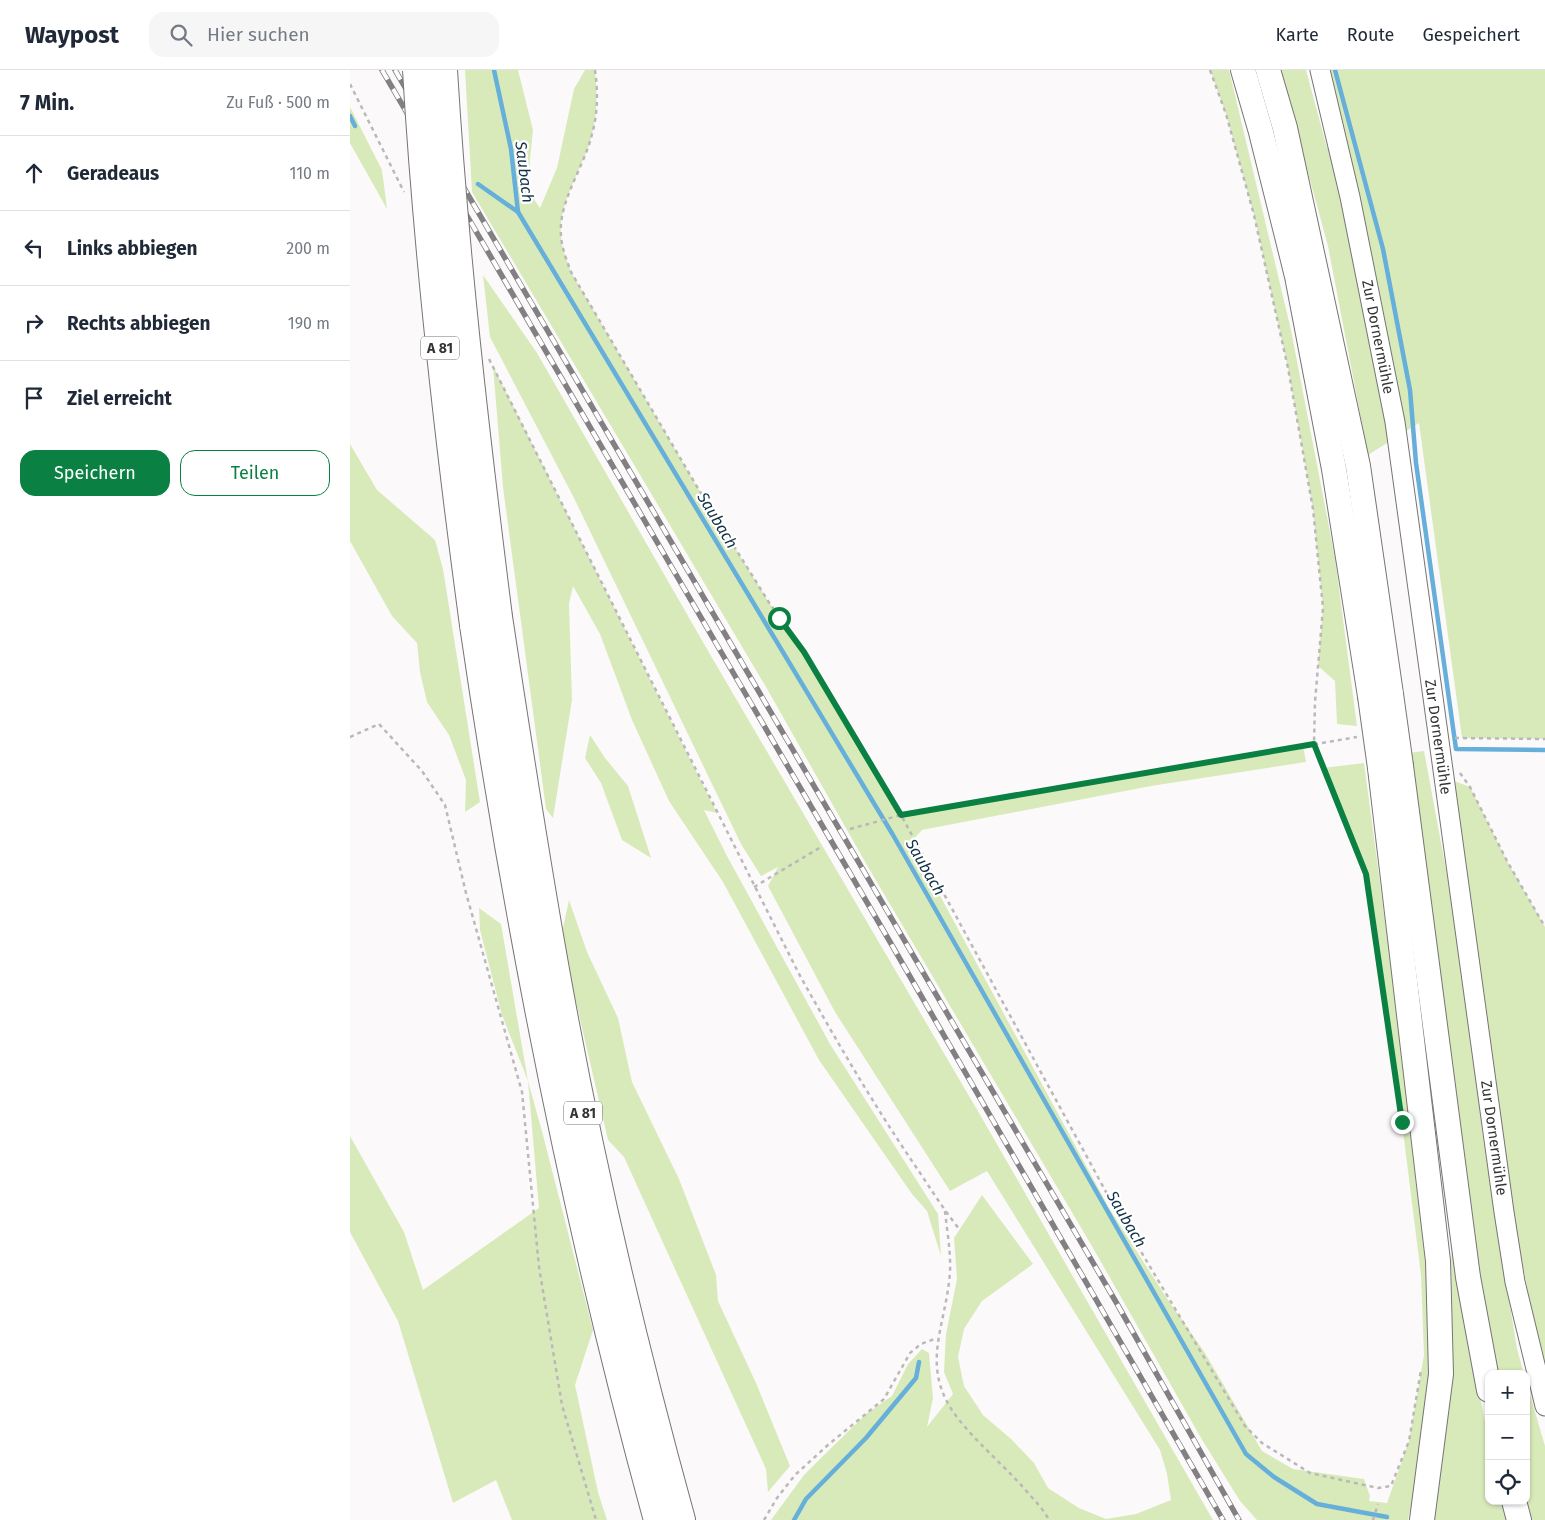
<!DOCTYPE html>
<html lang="de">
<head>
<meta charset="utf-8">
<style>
	body { margin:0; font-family:"Fira Sans",sans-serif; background:#f6f6f7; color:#1f2937 }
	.controls { position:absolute; right:15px; bottom:15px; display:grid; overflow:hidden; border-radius:10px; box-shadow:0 1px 4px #0004 }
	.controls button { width:45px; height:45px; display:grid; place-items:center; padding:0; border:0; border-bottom:1px solid #e0e1e3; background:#fff; color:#1f2937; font:25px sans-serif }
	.stop { position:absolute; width:15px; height:15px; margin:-11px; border:4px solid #0b8043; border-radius:50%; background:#fff }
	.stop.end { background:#0b8043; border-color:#fff; box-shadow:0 1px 5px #0008 }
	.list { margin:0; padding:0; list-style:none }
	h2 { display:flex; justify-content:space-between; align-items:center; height:65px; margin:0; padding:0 20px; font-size:21px }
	h2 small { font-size:16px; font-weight:400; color:#747a83 }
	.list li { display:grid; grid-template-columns:32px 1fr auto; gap:15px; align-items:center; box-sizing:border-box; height:75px; padding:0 20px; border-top:1px solid #e0e1e3 }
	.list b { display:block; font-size:19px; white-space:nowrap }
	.list em { font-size:16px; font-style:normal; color:#747a83 }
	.actions { display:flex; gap:10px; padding:15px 20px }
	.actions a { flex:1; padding:11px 0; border:1px solid #0b8043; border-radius:15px; text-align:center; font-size:18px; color:#0b8043 }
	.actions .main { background:#0b8043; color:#fff }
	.icon { flex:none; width:28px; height:28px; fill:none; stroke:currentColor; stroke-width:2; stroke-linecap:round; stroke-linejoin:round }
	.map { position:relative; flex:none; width:1195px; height:1450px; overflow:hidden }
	header { display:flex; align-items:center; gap:30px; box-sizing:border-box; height:70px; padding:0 25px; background:#fff; border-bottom:1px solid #e0e1e3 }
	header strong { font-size:24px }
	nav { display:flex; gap:28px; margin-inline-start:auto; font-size:18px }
	.search { width:350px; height:45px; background:#f6f6f7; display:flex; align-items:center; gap:12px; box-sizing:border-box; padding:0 18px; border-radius:15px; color:#747a83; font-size:19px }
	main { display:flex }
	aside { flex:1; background:#fff }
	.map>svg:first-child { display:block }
</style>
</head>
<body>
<header>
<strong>Waypost</strong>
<div class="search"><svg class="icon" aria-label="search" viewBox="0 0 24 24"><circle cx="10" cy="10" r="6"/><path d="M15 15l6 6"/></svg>Hier suchen</div>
<nav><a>Karte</a><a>Route</a><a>Gespeichert</a></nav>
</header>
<main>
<aside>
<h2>7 Min.<small>Zu Fuß · 500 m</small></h2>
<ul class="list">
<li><svg class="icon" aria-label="ahead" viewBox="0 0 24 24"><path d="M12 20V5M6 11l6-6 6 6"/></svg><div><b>Geradeaus</b></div><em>110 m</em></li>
<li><svg class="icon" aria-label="left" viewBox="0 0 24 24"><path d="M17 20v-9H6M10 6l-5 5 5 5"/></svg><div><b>Links abbiegen</b></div><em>200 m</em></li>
<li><svg class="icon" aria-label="right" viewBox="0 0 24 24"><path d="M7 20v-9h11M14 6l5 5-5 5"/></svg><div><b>Rechts abbiegen</b></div><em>190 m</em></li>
<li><svg class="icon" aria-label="arrive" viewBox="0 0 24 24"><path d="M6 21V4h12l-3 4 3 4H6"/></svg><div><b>Ziel erreicht</b></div></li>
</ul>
<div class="actions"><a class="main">Speichern</a><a>Teilen</a></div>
</aside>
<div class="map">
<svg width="1195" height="1450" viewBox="0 0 1195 1450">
	<rect width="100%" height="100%" fill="#fcf9fb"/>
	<!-- green -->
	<g fill="#d8eaba">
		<path d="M115 0H168L183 60 177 119 190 138 207 98 224 19 235 0H245C247 22 248 42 242 64 234 98 208 131 211 166 212 179 217 190 221 202L346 415 418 531 454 582 551 744 953 675 956 692 801 716 572 760 561 772 759 1138 816 1227 855 1283 912 1381 943 1399 1014 1409 1020 1426 1019 1431 1037 1433 1059 1371 1074 1285 1071 1205 1052 1053 1016 804 973 698 1014 693 1063 1060 1078 1211 1081 1300 1069 1396 1058 1450H907L890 1431 851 1368 743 1178 518 797 416 617 122 122Z"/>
		<path d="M860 0H879L941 260 985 488 1007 656 987 654 985 611 968 596 973 538 963 439 938 298 904 145 876 44Z"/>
		<path d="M930 0H956L977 78H988L970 0H1195V669L1112 668 1069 353 1018 385 978 176Z"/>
		<path d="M0 37 32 100 37 139 0 73Z"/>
		<path d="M133 205 187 283 361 586 629 1043 863 1450H421L454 1405 471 1388 516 1344 542 1326 558 1294 572 1279 579 1283 583 1328 577 1357 603 1324 594 1302 596 1264 607 1209 604 1168 632 1125 683 1194 632 1231 614 1259 608 1287 614 1316 633 1345 661 1369 684 1393 698 1418 729 1438 756 1449 786 1444 821 1430 817 1404 810 1380 637 1101 600 1121 485 942 418 816 428 797 411 806 391 774 224 428 140 267Z"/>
		<path d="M143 296 367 743 354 740 377 786 480 974 588 1144 591 1186 577 1141 562 1124 469 990 373 812 319 731 282 650 250 564 223 516 219 534 222 630 203 748 196 739 153 417Z"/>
		<path d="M0 374 27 420 85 470 93 499 130 732 115 742 116 710 99 665 77 632 70 602 67 573 42 546 0 471Z"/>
		<path d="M240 665 255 688 278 716 301 788 272 770 251 713 235 688Z"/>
		<path d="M1074 681 1105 848 1133 1067 1167 1279 1174 1304H1147L1143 1289 1119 1137 1058 683Z"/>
		<path d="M1099 709 1120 717 1157 791 1195 857V1306L1186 1266 1154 1094Z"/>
		<path d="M219 830 237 882 268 948 282 1012 329 1109 366 1205 368 1231 406 1313 440 1396 418 1422 416 1399 274 1087 258 1070 211 867Z"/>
		<path d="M129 838 151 854 178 1011 193 1065 243 1260 225 1315 248 1422 257 1450H162L146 1410 103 1433 48 1251 0 1162V1066L54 1162 73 1220 189 1138 178 1011 152 945 130 860Z"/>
		<path d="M1102 1143 1124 1298 1139 1370V1431H1151L1157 1450H1082L1100 1302Z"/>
		<path d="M1176 1311 1195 1376V1450H1182L1176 1431Z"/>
	</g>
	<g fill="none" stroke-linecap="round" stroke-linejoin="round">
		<!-- stream -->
		<g stroke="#65afda" stroke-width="4.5">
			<path d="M144 0 161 79 168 142 543 765 896 1384 924 1407 967 1434 1037 1447"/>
			<path d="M985 0 1033 179 1060 320 1066 393 1106 679 1195 680"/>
			<path d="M0 46 5 56"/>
			<path d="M128 114 168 142"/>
			<path d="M444 1450 456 1429 516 1368 566 1308 569 1292"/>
		</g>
		<!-- minor casing -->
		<g stroke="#777476" stroke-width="21">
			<path id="minor" d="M970 0 1000 127 1045 352 1154 1142 1165 1212 1195 1336"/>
		</g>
		<!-- major casing -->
		<g stroke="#777476" stroke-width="26">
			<g id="major">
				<path d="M893 0 911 62 947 206 984 399 1020 626"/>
				<path d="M918 0 935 58 1008 396 1041 624"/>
				<path d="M1051 696 1118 1207 1139 1320"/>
				<path d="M1030 698 1088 1191 1091 1304 1072 1450"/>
				<path d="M1164 1431 1169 1450"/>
			</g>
		</g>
		<!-- highway casing -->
		<g stroke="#777476" stroke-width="30">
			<g id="highway">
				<path d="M148 547C167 672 186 797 209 922 241 1099 283 1276 331 1450"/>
				<path d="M124 555C168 856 227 1156 308 1450"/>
			</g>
		</g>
		<!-- path -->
		<g stroke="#bab8b9" stroke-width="2.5" stroke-dasharray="4 4" stroke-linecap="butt">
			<path d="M245 0C248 22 248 43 242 64 234 98 208 131 211 166 212 179 217 191 221 202L346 415 418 531 454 582 551 745 762 1133 895 1356 912 1373 960 1403 1028 1418 1041 1416 1059 1371 1071 1300"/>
			<path d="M860 0 876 44 904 145 938 298 963 439 973 538 965 632 964 674 1016 804 1050 1039"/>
			<path d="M0 14 54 122"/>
			<path d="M139 289 448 902C484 967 522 1032 564 1094 579 1116 593 1139 610 1160"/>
			<path d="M0 667 29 654 72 701 95 735 116 823 172 1022 189 1197 212 1335 246 1450"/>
			<path d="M1105 668 1195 669"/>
			<path d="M1110 703 1120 717 1157 791 1195 857"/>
			<path d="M500 759 551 745 1007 667"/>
			<path d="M404 817 471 777"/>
			<path d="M595 1141C597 1161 601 1182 600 1202 596 1259 567 1298 610 1351 631 1377 657 1398 678 1423 686 1432 694 1440 699 1450"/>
			<path d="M414 1450 427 1428 445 1405 479 1374 534 1329 560 1283 571 1274 587 1268"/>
			<path d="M1023 1450 1028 1434"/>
		</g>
		<!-- minor -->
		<use href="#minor" stroke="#fff" stroke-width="19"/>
		<!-- major -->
		<use href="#major" stroke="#fff" stroke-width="24"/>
		<!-- highway -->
		<use href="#highway" stroke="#fff" stroke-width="28"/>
		<!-- rail casing -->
		<g stroke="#828082" stroke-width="5.5">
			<g id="rail">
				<path d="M32 0 543 877 873 1450"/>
				<path d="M45 0 766 1232 889 1450"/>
			</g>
		</g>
		<!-- rail -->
		<use href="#rail" stroke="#fff" stroke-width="4" stroke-dasharray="11" stroke-linecap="butt"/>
		<!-- major-bridge casing -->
		<g stroke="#777476" stroke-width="26" stroke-linecap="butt">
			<g id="major-bridge">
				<path d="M1041 624 1051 696"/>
				<path d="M1020 626 1030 698"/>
			</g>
		</g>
		<!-- highway-bridge casing -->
		<g stroke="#777476" stroke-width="30" stroke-linecap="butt">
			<g id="highway-bridge">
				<path d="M67 0C78 186 99 370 124 555"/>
				<path d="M93 0C104 183 125 365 148 547"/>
			</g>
		</g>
		<!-- major-bridge -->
		<use href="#major-bridge" stroke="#fff" stroke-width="24"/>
		<!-- highway-bridge -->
		<use href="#highway-bridge" stroke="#fff" stroke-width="28"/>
	</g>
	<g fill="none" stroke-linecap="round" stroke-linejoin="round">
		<!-- route -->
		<path stroke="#0b8043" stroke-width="6" d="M429 548 454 582 551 745 964 674 1016 804 1052 1052"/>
	</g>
	<g text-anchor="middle" stroke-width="4.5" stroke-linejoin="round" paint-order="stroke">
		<!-- shield labels -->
		<g fill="#fff" stroke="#727172" stroke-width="1">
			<rect x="71" y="266.5" width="38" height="23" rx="4"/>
			<rect x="214" y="1031.5" width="38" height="23" rx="4"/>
		</g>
		<g font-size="14" font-weight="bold" fill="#353435">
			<text x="90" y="283">A 81</text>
			<text x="233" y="1048">A 81</text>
		</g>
		<!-- street labels -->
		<g font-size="15" fill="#353435" stroke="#fff">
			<text transform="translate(1028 267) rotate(79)" y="5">Zur Dornermühle</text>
			<text transform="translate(1088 667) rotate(82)" y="5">Zur Dornermühle</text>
			<text transform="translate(1144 1068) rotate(82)" y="5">Zur Dornermühle</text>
		</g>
		<!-- water labels -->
		<g font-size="16" font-style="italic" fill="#123346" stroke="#fff">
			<text transform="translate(175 102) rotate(83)" y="6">Saubach</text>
			<text transform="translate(368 450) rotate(59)" y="6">Saubach</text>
			<text transform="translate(576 797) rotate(60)" y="6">Saubach</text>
			<text transform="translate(777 1149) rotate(60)" y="6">Saubach</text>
		</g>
	</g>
</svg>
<div class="controls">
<button>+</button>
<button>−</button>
<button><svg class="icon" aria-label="locate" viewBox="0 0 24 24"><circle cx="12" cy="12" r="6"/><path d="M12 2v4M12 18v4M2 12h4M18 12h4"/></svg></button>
</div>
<div class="stop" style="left:429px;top:548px"></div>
<div class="stop end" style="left:1052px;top:1052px"></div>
</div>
</main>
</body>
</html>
